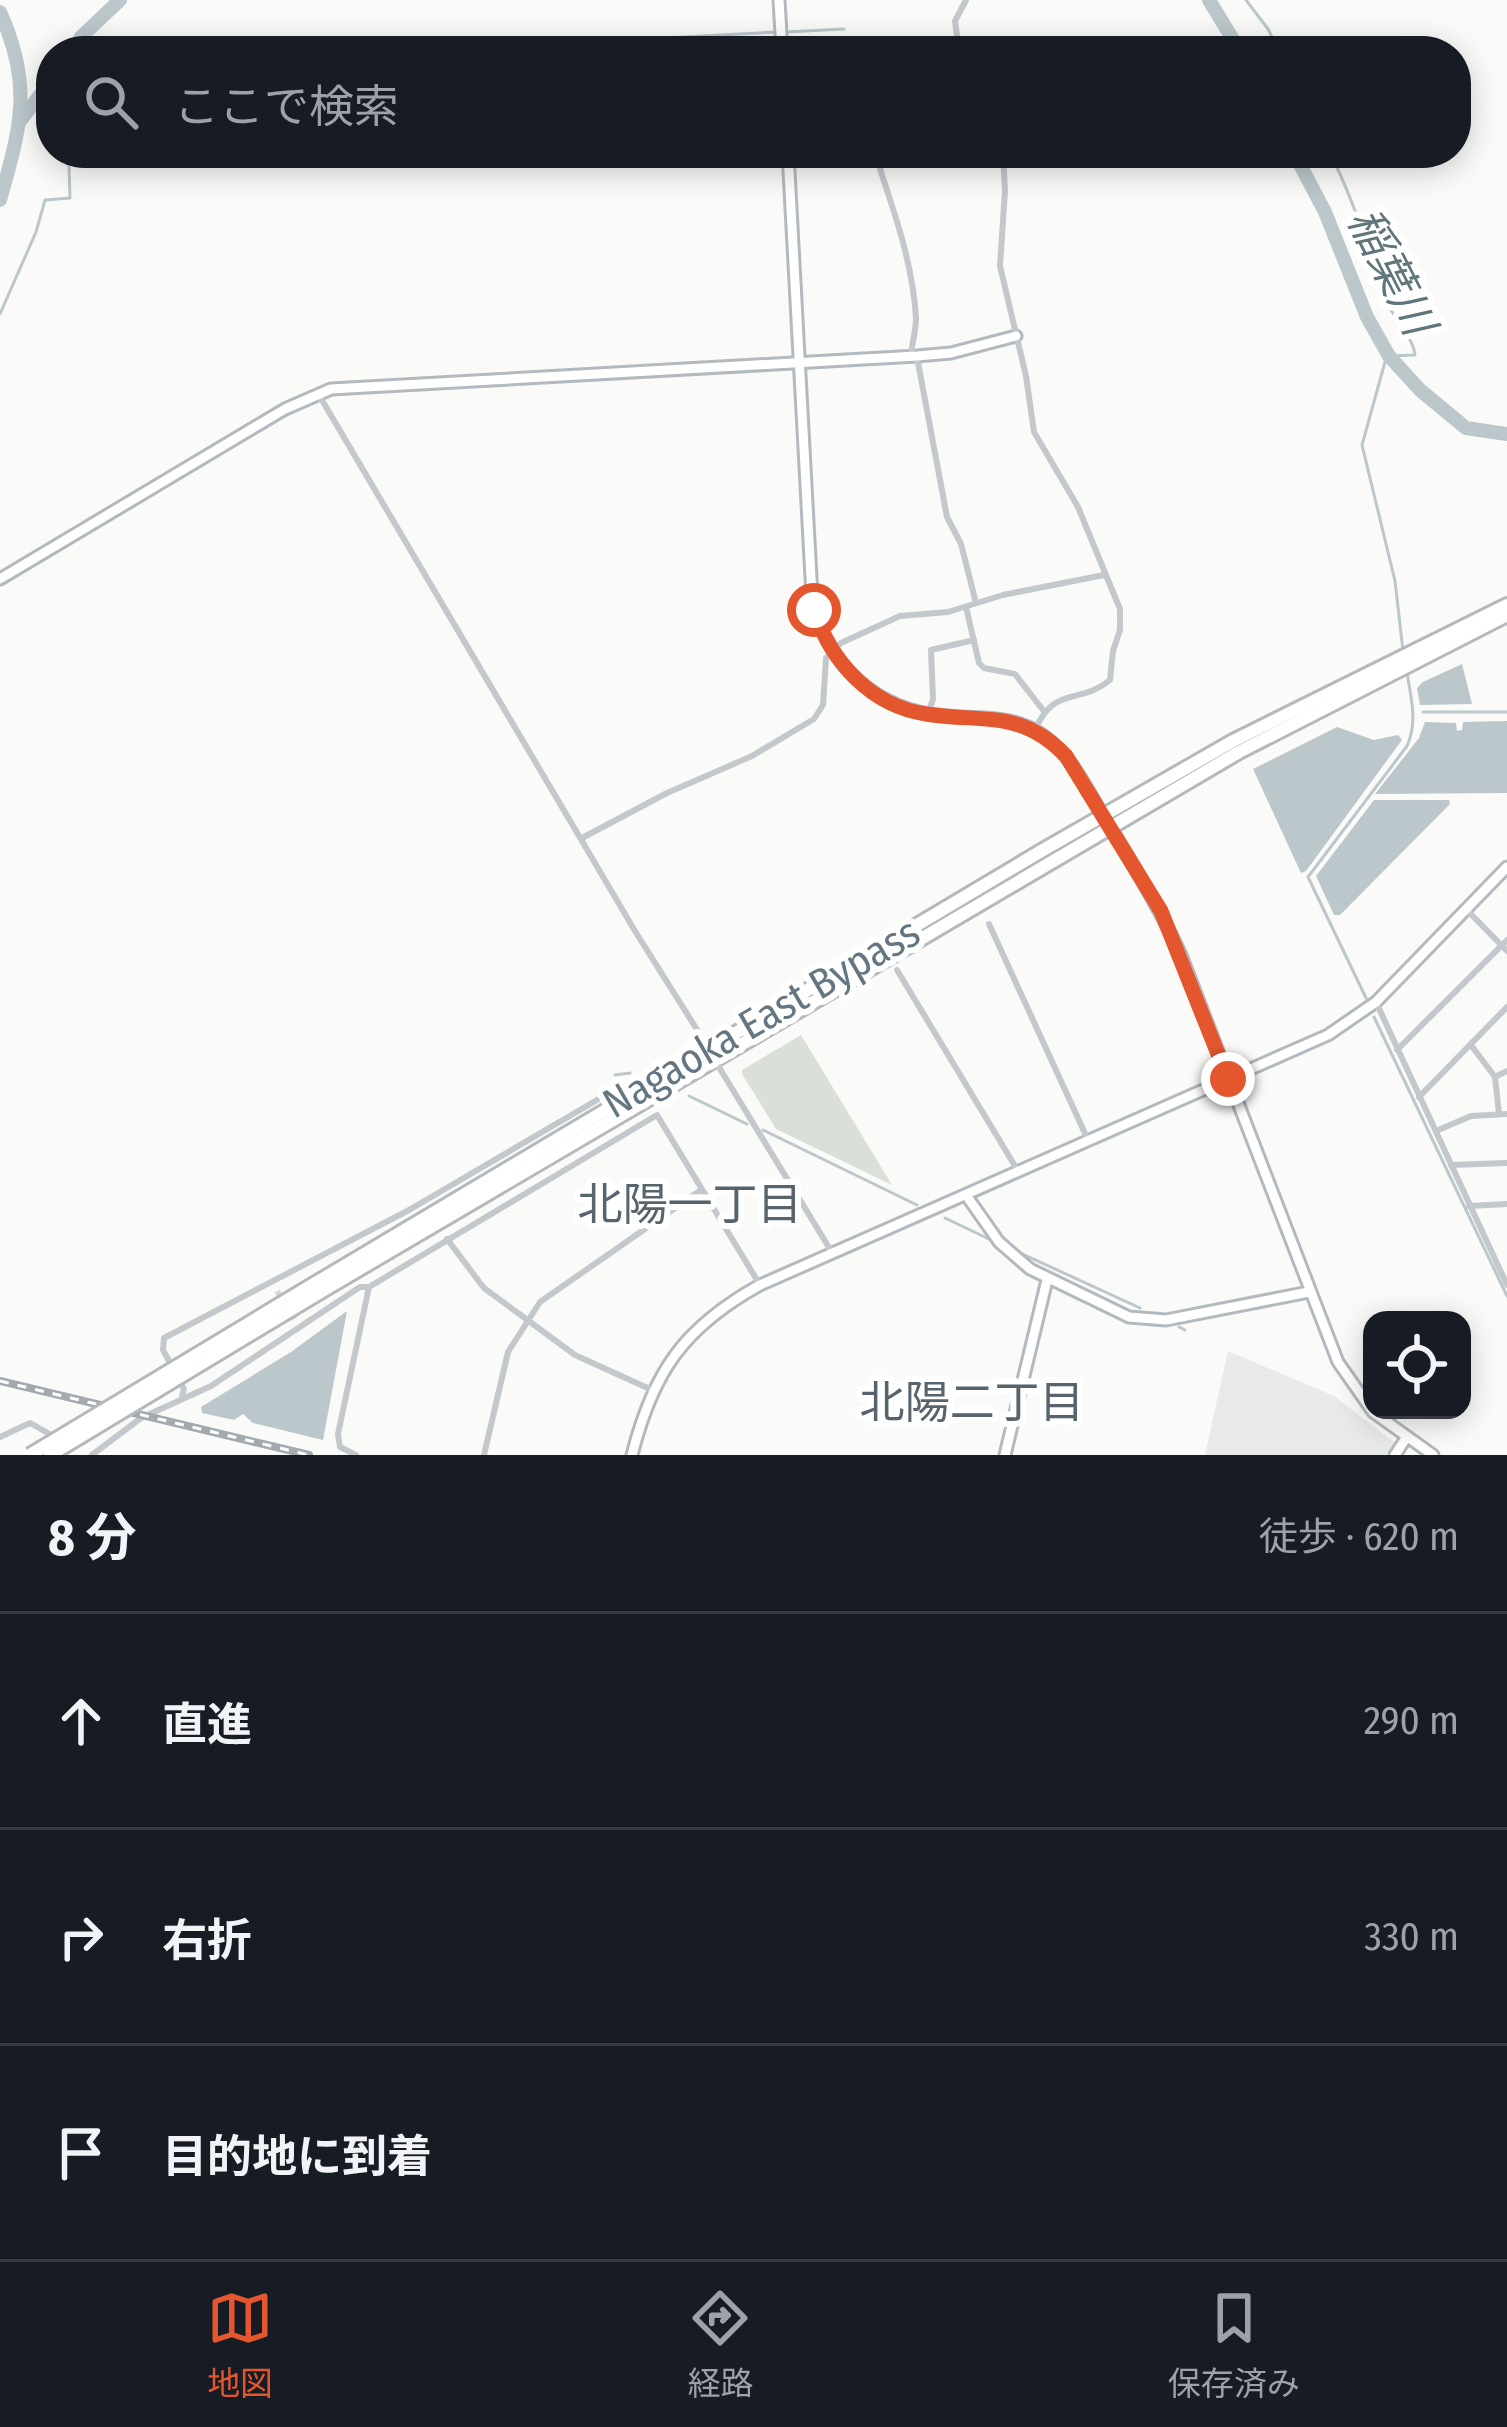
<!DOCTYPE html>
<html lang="ja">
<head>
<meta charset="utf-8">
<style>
	body { margin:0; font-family:"Fira Sans Condensed","Noto Sans JP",sans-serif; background:#20242c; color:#f1f3f6 }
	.controls { position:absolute; right:36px; bottom:36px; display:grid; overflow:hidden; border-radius:24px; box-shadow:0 6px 30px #0003 }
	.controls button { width:108px; height:108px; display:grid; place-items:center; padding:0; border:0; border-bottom:3px solid #363941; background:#171b24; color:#f1f3f6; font:60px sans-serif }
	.stop { position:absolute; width:36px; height:36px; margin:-27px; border:9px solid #e4572e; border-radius:50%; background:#fff }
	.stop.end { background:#e4572e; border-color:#fff; box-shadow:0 3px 12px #0008 }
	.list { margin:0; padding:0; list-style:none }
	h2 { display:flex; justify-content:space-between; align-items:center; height:156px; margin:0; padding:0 48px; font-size:51px }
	h2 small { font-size:39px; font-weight:400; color:#9ea1a6 }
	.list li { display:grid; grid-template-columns:78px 1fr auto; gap:36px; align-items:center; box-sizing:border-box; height:216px; padding:0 48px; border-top:3px solid #363941 }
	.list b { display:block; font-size:45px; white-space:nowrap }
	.list em { font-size:39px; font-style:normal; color:#9ea1a6 }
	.icon { flex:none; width:66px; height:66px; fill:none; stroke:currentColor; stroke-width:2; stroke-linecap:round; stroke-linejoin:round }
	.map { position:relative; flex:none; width:1507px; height:1455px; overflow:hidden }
	.search { position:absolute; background:#171b24; box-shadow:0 6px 30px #0003; left:36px; right:36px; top:36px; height:132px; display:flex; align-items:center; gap:30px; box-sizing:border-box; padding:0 42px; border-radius:48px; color:#9ea1a6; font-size:45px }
	.sheet { height:804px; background:#171b24 }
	nav { display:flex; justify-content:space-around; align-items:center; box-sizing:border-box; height:168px; border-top:3px solid #363941; background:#171b24; font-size:33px; color:#9ea1a6 }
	nav a { display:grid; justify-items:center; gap:6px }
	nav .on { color:#e4572e }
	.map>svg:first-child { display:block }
</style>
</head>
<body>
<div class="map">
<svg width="1507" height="1455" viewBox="0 0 1507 1455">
	<rect width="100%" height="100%" fill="#fafaf8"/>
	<!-- built -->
	<path fill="#e8e9e9" d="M1228 1351 1334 1396 1395 1443 1388 1455H1205Z"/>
	<!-- green -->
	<path fill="#dadfd7" d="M801 1035 892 1185 776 1129 742 1074V1070Z"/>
	<!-- water -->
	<g fill="#bbc7cb">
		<path d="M1462 664 1472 704 1420 705 1417 688 1423 682Z"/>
		<path d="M1507 721V793L1375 794 1419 738 1425 722 1456 723 1457 731 1462 730 1463 722Z"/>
		<path d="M1337 727 1374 740 1398 735 1402 740 1306 871 1301 873 1253 769Z"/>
		<path d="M1374 800H1449L1450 804 1340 915H1334L1316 876Z"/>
		<path d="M347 1311 323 1440 253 1423 243 1414 234 1420 202 1413 201 1407 291 1352Z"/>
	</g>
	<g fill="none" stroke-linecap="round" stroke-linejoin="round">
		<!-- stream -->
		<g stroke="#bbc7cb" stroke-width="3">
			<path d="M1246 0 1268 29 1279 51"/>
			<path d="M786 32 844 29"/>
			<path d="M421 51 777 32"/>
			<path d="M1330 153C1355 202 1369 254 1389 305 1395 322 1413 337 1415 355L1389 356 1385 362 1362 445 1395 581 1403 651"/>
			<path d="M0 314 36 232 45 200 70 198 69 166 76 153"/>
			<path d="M1423 712H1507"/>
			<path d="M1366 998 1308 877 1407 746C1418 721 1411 698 1407 673"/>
			<path d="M1374 1017 1507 1296"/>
			<path d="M615 1075 630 1073"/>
			<path d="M689 1096 747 1124"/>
			<path d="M763 1130 917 1205"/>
			<path d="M945 1218 991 1240"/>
			<path d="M1016 1251 1140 1308"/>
			<path d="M1179 1327 1185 1330"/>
		</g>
		<!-- river -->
		<g stroke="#bbc7cb" stroke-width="14">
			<path d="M1209 0 1240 51"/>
			<path d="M0 12C33 85 21 126 0 200"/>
			<path d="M73 51 81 37 120 0"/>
			<path d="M20 121 51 81"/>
			<path d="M1294 153 1325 212 1367 317 1389 356 1420 390 1466 428 1507 434"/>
		</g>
		<!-- street-tunnel -->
		<path stroke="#d5d9db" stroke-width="6" stroke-dasharray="6 3" stroke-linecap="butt" d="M277 1291 295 1320"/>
		<!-- secondary casing -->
		<g stroke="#b3babf" stroke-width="15">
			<g id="secondary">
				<path d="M779 0 782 51"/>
				<path d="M788 153 812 596C825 664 876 711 945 716 980 719 1014 714 1044 736 1072 756 1086 788 1104 817 1132 862 1159 907 1181 955L1338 1362 1373 1412 1433 1455"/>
				<path d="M0 579 285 409 331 389 917 356 951 353 1016 336"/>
				<path d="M966 1195 999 1242 1030 1269 1129 1317 1166 1320 1309 1292"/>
				<path d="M632 1455C653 1372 684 1327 760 1285L1328 1035 1376 1002 1507 867"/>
				<path d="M1005 1455 1047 1280"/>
				<path d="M1395 1455 1406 1438"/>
			</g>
		</g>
		<!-- highway casing -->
		<g stroke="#b4b9bd" stroke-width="18">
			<g id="highway">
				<path d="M314 1284 1043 850 1233 741 1507 605"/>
				<path d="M322 1291 1239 752 1507 615"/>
			</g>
		</g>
		<!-- street -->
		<g stroke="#c3c8cc" stroke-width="6">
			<path d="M928 51 957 43"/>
			<path d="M959 51 955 21 966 0"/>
			<path d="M889 153 880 169C896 217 913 266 916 318 916 331 912 343 911 356"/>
			<path d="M1003 153 1005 191 1000 266 1026 376 1034 432 1078 507 1120 609V630L1113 651 1110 680C1080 705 1054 685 1035 730"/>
			<path d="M917 357 947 517 961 544 976 603"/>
			<path d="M319 395 635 931 701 1036"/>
			<path d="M966 607 979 663 984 668 1015 674 1043 710"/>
			<path d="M928 715 933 699 931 650 974 640"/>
			<path d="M582 838 667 793 752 756 814 719 823 705 826 658 841 643 900 616 948 612 1003 595 1104 575"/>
			<path d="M1466 909 1507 951"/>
			<path d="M989 924 1088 1140"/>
			<path d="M897 970 1018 1171"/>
			<path d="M1376 1002 1507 1285"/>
			<path d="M1471 1045 1495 1077 1499 1114"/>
			<path d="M1397 1050 1507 940"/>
			<path d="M717 1064 833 1254"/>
			<path d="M1495 1077 1507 1071"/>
			<path d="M1419 1097 1507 1007"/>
			<path d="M1436 1131 1471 1116 1507 1114"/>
			<path d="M1451 1165 1507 1163"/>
			<path d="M1469 1206 1507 1204"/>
			<path d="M447 1239 484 1288 575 1355 652 1390"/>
			<path d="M182 1397 184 1389 163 1350 164 1338 409 1210 597 1100"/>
			<path d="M0 1437 30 1423 48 1433"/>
			<path d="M92 1455 141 1418 211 1386 360 1287H369L657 1115 760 1285"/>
			<path d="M356 1455 340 1447 338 1434 369 1287"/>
			<path d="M484 1455 508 1352 540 1302 701 1190"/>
		</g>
		<!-- secondary -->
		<use href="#secondary" stroke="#fff" stroke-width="9"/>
		<!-- highway -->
		<use href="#highway" stroke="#fff" stroke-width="12"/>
		<!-- rail casing -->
		<g stroke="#a2aab0" stroke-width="8">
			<path id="rail" d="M0 1381 309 1455"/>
		</g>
		<!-- rail -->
		<use href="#rail" stroke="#fff" stroke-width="3" stroke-dasharray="9" stroke-linecap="butt"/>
		<!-- highway-bridge casing -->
		<g stroke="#b4b9bd" stroke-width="18" stroke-linecap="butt">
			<g id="highway-bridge">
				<path d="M30 1455 314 1284"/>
				<path d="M50 1455 322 1291"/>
			</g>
		</g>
		<!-- highway-bridge -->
		<use href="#highway-bridge" stroke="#fff" stroke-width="12"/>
	</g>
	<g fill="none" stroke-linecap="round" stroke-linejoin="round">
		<!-- route -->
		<path stroke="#e4572e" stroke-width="15" d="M814 610C831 662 871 706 926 714 984 723 1021 709 1066 756L1161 911 1228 1079"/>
	</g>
	<g text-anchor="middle" stroke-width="12" stroke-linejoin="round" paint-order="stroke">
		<!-- street labels -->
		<g font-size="42" fill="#657683" stroke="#fff">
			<text transform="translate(761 1017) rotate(-30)" y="15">Nagaoka East Bypass</text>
		</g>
		<!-- water labels -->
		<g font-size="45" font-style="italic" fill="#60757c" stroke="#fff">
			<text transform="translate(1392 271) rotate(63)" y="16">稲葉川</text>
		</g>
		<!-- neighbourhood labels -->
		<g font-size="45" fill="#57646e" stroke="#fff">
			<text x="690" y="1220">北陽一丁目</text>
			<text x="972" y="1418">北陽二丁目</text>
		</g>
	</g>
</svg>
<div class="controls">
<button><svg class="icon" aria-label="locate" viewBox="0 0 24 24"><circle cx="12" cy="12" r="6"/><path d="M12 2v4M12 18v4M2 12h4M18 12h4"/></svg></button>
</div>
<div class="stop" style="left:814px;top:610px"></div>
<div class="stop end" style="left:1228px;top:1079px"></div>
<div class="search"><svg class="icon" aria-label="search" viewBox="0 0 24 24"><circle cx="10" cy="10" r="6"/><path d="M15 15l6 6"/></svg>ここで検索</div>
</div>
<section class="sheet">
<h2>8 分<small>徒歩 · 620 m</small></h2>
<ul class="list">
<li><svg class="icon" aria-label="ahead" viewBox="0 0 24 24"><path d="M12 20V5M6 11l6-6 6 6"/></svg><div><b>直進</b></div><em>290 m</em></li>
<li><svg class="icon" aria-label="right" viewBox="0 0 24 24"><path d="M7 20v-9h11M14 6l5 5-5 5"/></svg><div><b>右折</b></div><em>330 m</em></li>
<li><svg class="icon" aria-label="arrive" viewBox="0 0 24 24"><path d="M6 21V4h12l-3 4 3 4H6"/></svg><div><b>目的地に到着</b></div></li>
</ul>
</section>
<nav>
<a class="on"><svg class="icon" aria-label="map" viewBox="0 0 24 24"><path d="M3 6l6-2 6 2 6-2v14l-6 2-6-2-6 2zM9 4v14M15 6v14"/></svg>地図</a>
<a><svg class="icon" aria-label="directions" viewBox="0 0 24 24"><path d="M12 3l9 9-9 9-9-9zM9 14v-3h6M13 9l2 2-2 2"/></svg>経路</a>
<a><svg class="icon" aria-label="saved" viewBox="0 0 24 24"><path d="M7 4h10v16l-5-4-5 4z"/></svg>保存済み</a>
</nav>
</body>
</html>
